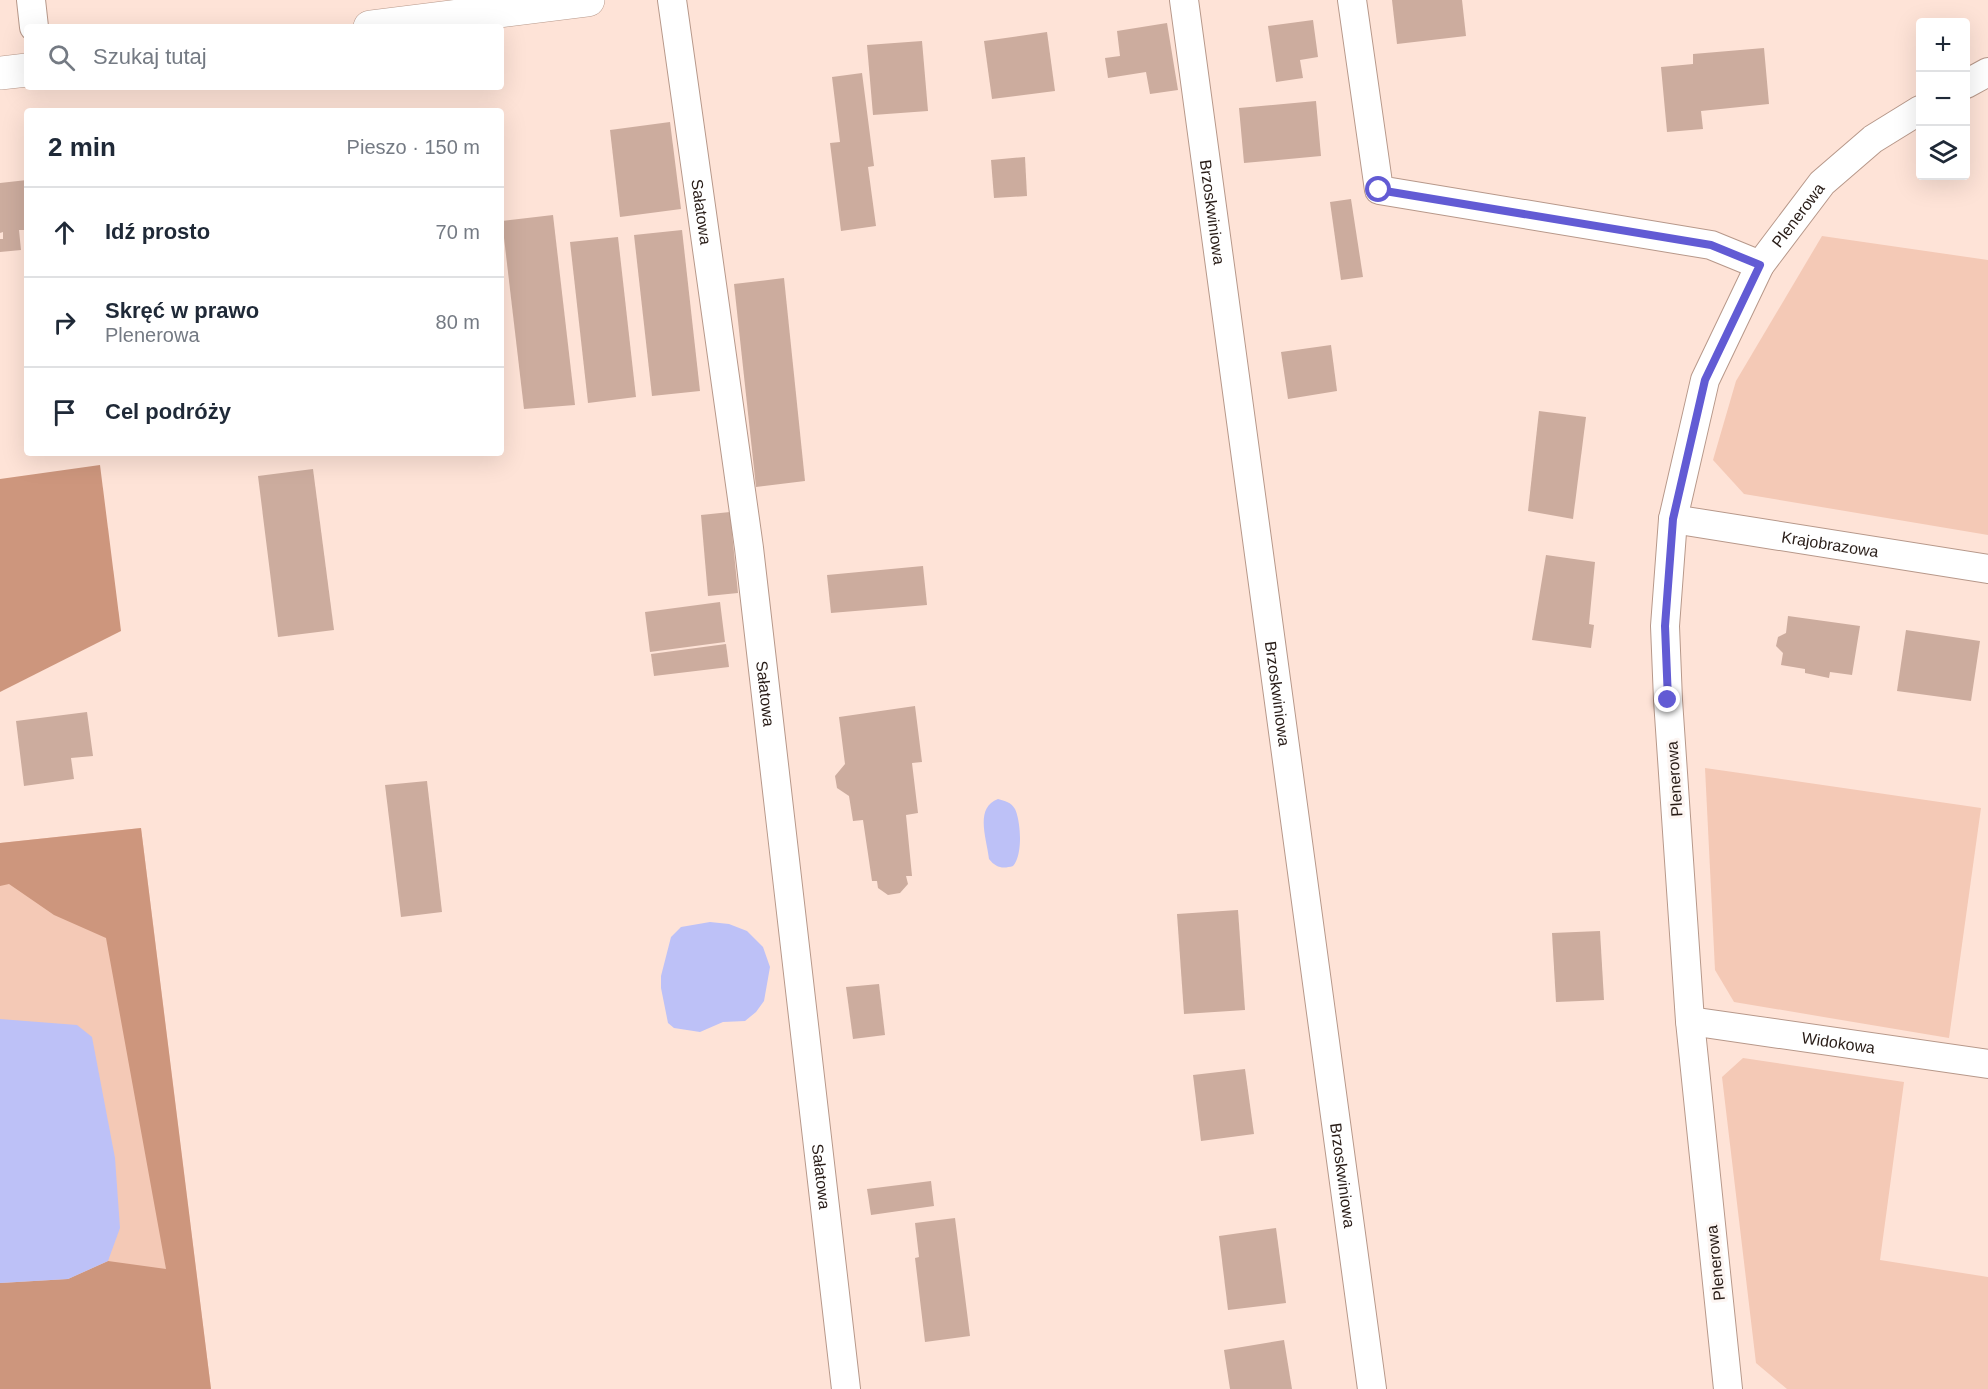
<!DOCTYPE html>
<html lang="pl">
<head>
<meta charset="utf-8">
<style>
	body { margin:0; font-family:Helvetica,sans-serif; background:#f2f2f3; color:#1f2937 }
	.controls { position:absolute; right:18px; top:18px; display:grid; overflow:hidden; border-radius:6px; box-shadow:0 6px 24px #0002 }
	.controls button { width:54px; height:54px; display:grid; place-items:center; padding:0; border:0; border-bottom:2px solid #e0e1e3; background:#fff; color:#1f2937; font:30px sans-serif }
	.stop { position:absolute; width:18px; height:18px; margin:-14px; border:4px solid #625bd4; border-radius:50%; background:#fff }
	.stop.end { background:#625bd4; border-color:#fff; box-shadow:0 2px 6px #0008 }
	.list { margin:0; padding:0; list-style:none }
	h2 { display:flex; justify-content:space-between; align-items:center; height:78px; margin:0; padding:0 24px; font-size:26px }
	h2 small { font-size:20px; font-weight:400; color:#747a83 }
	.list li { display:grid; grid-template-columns:39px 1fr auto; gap:18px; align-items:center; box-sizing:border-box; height:90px; padding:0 24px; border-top:2px solid #e0e1e3 }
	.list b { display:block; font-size:22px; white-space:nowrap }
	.list p { margin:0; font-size:20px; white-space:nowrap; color:#747a83 }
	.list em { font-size:20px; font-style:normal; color:#747a83 }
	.icon { flex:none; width:33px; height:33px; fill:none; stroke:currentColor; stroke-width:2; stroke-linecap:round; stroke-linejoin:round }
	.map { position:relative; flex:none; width:1988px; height:1389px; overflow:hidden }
	.search { position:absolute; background:#fff; box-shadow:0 6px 24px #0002; left:24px; top:24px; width:480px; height:66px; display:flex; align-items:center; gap:15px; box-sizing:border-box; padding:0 21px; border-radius:6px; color:#747a83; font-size:22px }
	.panel { position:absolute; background:#fff; box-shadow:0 6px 24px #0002; left:24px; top:108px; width:480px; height:348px; border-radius:6px }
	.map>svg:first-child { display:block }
</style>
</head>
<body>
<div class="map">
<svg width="1988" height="1389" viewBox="0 0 1988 1389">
	<rect width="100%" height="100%" fill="#fee3d7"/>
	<!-- green -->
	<g fill="#f4c9b6">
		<path d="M1822 236 1988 260V535L1744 494 1713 460 1736 381Z"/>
		<path d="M1705 768 1981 808 1949 1038 1734 1002 1715 970Z"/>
		<path d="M141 828 211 1389H0V843Z"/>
		<path d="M1743 1058 1904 1082 1880 1260 1988 1277V1389H1787L1756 1363 1722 1077Z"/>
	</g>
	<!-- forest -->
	<g fill="#cd967d">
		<path d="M100 465 121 631 0 692V479Z"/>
		<path d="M141 828 211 1389H0V1283L68 1279 108 1261 166 1269 106 938 54 915 9 884 0 886V843Z"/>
	</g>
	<!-- water -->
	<g fill="#bdc1f7">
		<path d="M998 799C1005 801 1011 802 1015 809 1021 822 1023 855 1013 866 1003 869 996 868 989 859 987 839 974 808 998 799Z"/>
		<path d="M710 922 729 924 747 931 763 947 770 967 764 1001 756 1012 745 1021 723 1022 700 1032 674 1028 668 1023 661 988V976L671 937 681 927Z"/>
		<path d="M0 1019 77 1025 92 1037 115 1158 120 1228 108 1261 68 1279 0 1283Z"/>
	</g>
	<!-- building -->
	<g fill="#ccac9e">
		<path d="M1392 0H1462L1466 36 1397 44Z"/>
		<path d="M1313 20 1318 57 1300 60 1303 78 1276 82 1268 26Z"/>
		<path d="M1167 23 1178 90 1150 94 1146 72 1108 78 1105 58 1120 56 1117 31Z"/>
		<path d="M1047 32 1055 91 992 99 984 41Z"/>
		<path d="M922 41 928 111 873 115 867 45Z"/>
		<path d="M1764 48 1769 104 1701 111 1703 129 1667 132 1661 67 1693 64V54Z"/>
		<path d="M862 73 874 166 868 167 876 226 841 231 830 143 840 142 832 77Z"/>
		<path d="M1316 101 1321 156 1244 163 1239 108Z"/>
		<path d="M670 122 681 209 620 217 610 130Z"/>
		<path d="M1025 157 1027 196 994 198 991 160Z"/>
		<path d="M27 180V230H19L21 250 0 252V239H3V232L0 233V183Z"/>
		<path d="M1351 199 1363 277 1341 280 1330 202Z"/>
		<path d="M553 215 575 405 524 409 502 221Z"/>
		<path d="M682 230 700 391 652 396 634 235Z"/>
		<path d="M618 237 636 397 588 403 570 242Z"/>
		<path d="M784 278 805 481 756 487 734 284Z"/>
		<path d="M1331 345 1337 391 1288 399 1281 352Z"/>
		<path d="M1539 411 1586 417 1573 519 1528 511Z"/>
		<path d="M313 469 334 630 278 637 258 476Z"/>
		<path d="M730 512 738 593 708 596 701 515Z"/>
		<path d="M1546 555 1595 562 1589 624 1594 625 1591 648 1532 640Z"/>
		<path d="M923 566 927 605 831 613 827 575Z"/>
		<path d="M720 602 725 642 650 652 645 612Z"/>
		<path d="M1788 616 1860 626 1852 675 1830 672 1829 678 1805 673V669L1781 665 1783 653 1776 646 1778 637 1786 633Z"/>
		<path d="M1906 630 1980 641 1971 701 1897 691Z"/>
		<path d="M726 644 729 667 654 676 651 654Z"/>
		<path d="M915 706 922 762 912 763 918 813 906 815 912 876H906L908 884 900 893 888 895 878 888 877 881H872L863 820 853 821 849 796 837 788 835 776 845 764 839 717Z"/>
		<path d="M87 712 93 756 71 758 74 779 24 786 16 721Z"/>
		<path d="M427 781 442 912 401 917 385 785Z"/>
		<path d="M1238 910 1245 1010 1184 1014 1177 914Z"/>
		<path d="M1600 931 1604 1000 1556 1002 1552 933Z"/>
		<path d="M879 984 885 1035 853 1039 846 987Z"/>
		<path d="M1245 1069 1254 1134 1201 1141 1193 1075Z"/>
		<path d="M931 1181 934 1206 871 1215 867 1189Z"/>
		<path d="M955 1218 970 1336 925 1342 915 1258 919 1257 915 1223Z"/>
		<path d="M1276 1228 1286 1303 1228 1310 1219 1236Z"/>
		<path d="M1284 1340 1292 1389H1230L1224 1350Z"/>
	</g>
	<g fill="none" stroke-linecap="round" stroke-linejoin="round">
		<!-- minor casing -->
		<g stroke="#b7988a" stroke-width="30">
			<g id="minor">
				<path d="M31 0 34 27"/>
				<path id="s1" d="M672 0 749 548 846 1389"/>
				<path id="s2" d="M1184 0 1372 1389"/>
				<path d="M1352 0 1379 190 1711 245 1760 265"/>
				<path d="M1966 84 1988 72"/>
				<path id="s3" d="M1673 519 1988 569"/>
				<path id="s4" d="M1690 1021 1988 1064"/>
				<path id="s5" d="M1728 1389 1690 1021 1668 700 1665 626 1673 519 1705 380 1760 265 1822 183 1873 139 1920 110"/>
			</g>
		</g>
		<!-- tertiary casing -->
		<g stroke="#b7988a" stroke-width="34">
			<g id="tertiary">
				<path d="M370 27 588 0"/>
				<path d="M0 73 27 70"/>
			</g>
		</g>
		<!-- minor -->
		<use href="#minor" stroke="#fff" stroke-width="28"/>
		<!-- tertiary -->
		<use href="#tertiary" stroke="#fff" stroke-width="33"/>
	</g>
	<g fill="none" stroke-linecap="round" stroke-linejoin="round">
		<!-- route -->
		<path stroke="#625bd4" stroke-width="8" d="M1379 190 1711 245 1760 265 1705 380 1673 519 1665 626 1668 700"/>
	</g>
	<g text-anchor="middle" stroke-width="6" stroke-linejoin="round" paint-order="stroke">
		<!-- street labels -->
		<g font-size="16" fill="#281c17" stroke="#fcf5f2">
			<text dy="6" stroke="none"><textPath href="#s1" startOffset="214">Sałatowa</textPath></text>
			<text dy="6" stroke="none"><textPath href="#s2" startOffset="214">Brzoskwiniowa</textPath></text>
			<text dy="6" stroke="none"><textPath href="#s5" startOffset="1206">Plenerowa</textPath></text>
			<text dy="6" stroke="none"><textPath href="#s3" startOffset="159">Krajobrazowa</textPath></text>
			<text dy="6" stroke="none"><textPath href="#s1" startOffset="700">Sałatowa</textPath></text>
			<text dy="6" stroke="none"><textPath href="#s2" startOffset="700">Brzoskwiniowa</textPath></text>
			<text transform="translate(1674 779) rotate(-94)" y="6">Plenerowa</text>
			<text dy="6" stroke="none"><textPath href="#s4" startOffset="150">Widokowa</textPath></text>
			<text dy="6" stroke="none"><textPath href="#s1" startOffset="1186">Sałatowa</textPath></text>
			<text dy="6" stroke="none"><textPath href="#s2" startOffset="1186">Brzoskwiniowa</textPath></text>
			<text transform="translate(1715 1263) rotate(-96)" y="6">Plenerowa</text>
		</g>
	</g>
</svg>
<div class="controls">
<button>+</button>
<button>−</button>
<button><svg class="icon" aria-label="layers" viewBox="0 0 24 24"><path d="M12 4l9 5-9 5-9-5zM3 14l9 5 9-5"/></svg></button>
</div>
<div class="stop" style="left:1379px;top:190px"></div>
<div class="stop end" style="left:1668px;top:700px"></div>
<div class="search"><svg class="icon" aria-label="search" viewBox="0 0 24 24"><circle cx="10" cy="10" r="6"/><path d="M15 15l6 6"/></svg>Szukaj tutaj</div>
<section class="panel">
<h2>2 min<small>Pieszo · 150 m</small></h2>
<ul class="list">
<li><svg class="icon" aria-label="ahead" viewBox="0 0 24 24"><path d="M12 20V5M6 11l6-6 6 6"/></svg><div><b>Idź prosto</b></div><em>70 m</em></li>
<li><svg class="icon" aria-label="right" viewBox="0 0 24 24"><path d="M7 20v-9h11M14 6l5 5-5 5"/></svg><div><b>Skręć w prawo</b><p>Plenerowa</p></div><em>80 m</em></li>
<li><svg class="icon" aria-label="arrive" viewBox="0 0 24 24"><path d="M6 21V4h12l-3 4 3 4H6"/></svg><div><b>Cel podróży</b></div></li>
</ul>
</section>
</div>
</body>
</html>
